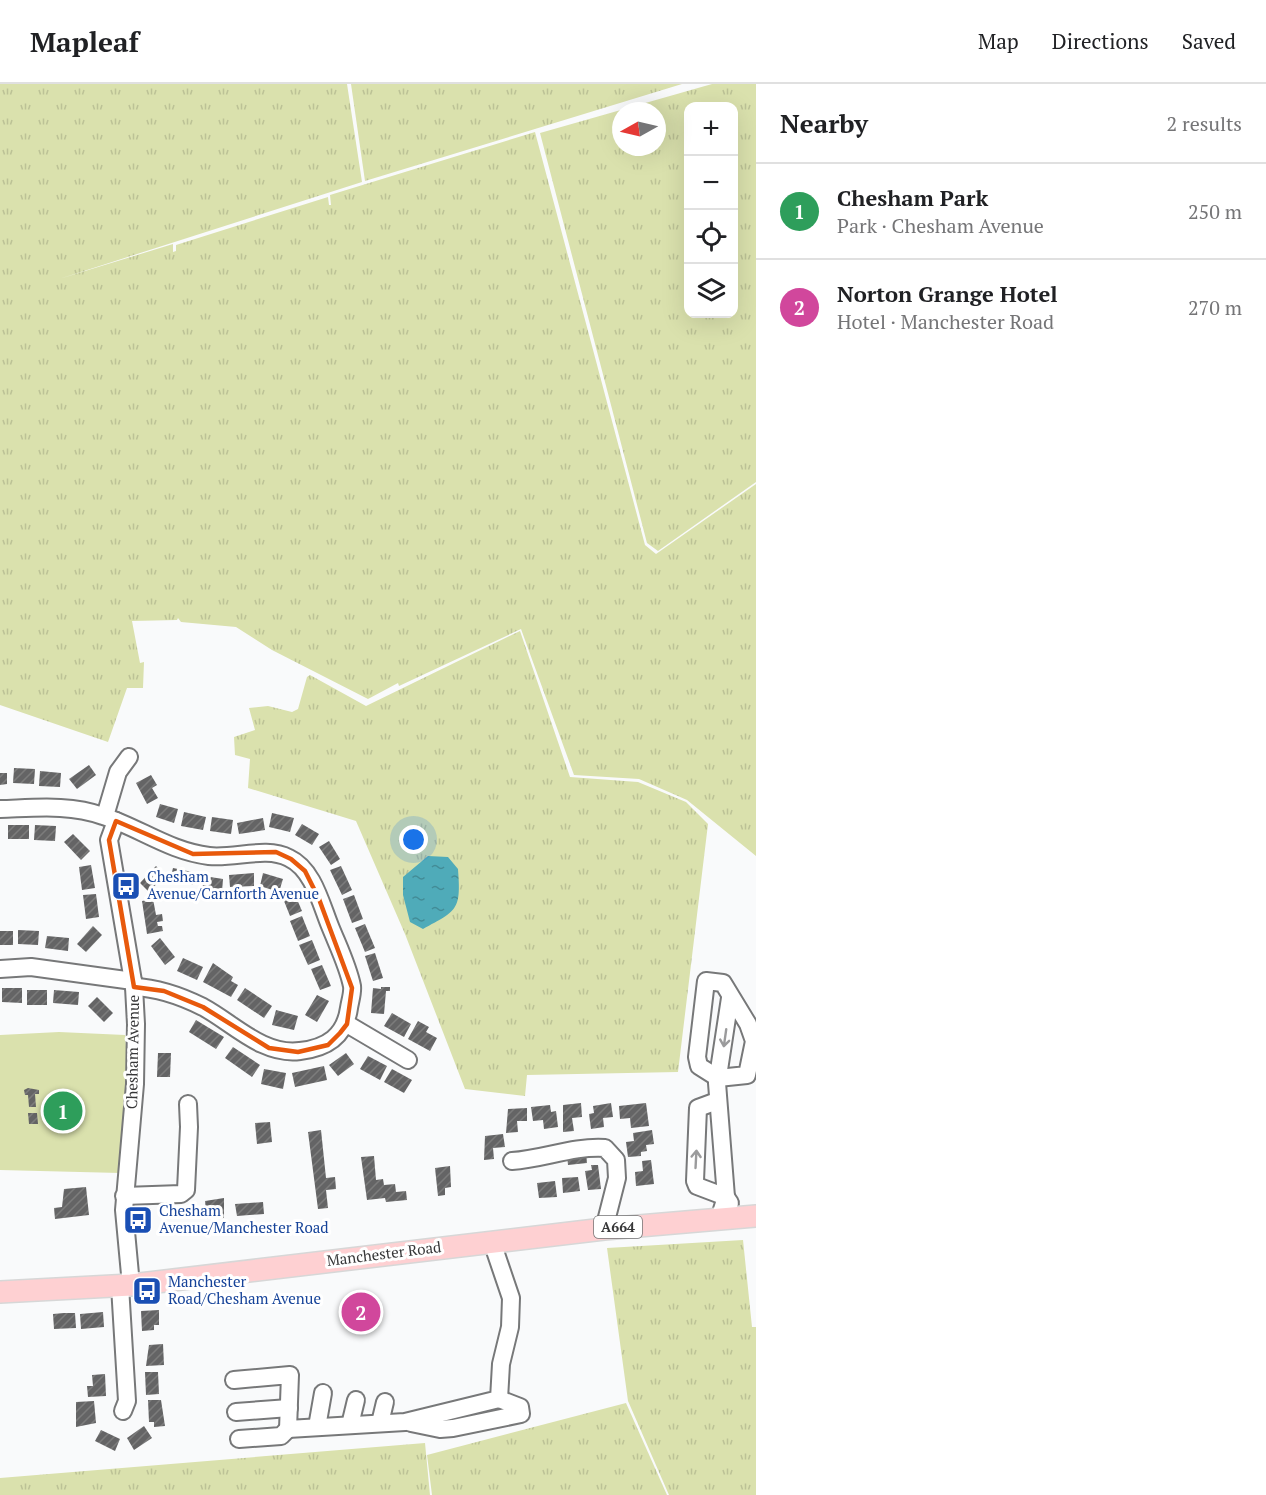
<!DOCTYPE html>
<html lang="en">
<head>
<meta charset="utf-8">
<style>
	body { margin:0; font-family:"PT Serif",serif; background:#f2f2f2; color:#202124 }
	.controls { position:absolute; right:18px; top:18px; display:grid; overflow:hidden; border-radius:12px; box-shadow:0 6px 24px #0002 }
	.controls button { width:54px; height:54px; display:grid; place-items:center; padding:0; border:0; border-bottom:2px solid #e0e0e0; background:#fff; color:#202124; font:30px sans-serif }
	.compass { position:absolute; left:612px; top:18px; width:54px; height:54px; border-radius:50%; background:#fff; box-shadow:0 6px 24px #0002; rotate:262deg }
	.you { position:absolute; left:414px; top:756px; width:21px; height:21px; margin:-15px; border:4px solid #fff; border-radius:50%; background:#1a73e8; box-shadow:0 0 0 9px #1a73e833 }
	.badge { display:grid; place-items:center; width:39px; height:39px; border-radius:50%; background:#2563eb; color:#fff; font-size:20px; font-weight:700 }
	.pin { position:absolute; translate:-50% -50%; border:3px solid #fff; box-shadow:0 2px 6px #0006 }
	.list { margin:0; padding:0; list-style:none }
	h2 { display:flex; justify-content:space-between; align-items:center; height:78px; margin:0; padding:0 24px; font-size:26px }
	h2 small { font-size:20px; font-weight:400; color:#757577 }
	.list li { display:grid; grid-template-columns:39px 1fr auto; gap:18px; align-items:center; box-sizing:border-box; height:96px; padding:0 24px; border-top:2px solid #e0e0e0 }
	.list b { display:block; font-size:22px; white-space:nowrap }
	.list p { margin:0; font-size:20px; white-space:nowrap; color:#757577 }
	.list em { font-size:20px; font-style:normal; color:#757577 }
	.icon { flex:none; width:33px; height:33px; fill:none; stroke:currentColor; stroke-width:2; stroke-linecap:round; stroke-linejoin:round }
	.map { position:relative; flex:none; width:756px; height:1411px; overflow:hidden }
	header { display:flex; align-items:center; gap:36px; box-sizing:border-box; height:84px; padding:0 30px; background:#fff; border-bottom:2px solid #e0e0e0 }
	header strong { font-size:28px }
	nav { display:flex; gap:33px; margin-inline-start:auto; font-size:21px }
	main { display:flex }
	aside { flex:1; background:#fff }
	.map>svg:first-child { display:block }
</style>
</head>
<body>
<header>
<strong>Mapleaf</strong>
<nav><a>Map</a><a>Directions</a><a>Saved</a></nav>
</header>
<main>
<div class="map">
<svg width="756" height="1411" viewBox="0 0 756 1411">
	<defs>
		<pattern id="grass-tufts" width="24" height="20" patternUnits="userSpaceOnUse" patternTransform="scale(1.5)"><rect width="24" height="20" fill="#dae1ad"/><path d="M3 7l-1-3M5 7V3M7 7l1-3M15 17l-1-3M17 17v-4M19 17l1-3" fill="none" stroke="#bcc296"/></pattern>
		<pattern id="water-ripples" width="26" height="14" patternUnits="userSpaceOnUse" patternTransform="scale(1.5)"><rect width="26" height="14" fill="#4fabb9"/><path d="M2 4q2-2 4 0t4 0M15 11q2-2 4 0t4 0" fill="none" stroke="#428c97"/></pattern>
		<pattern id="building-hatch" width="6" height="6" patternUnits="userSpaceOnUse" patternTransform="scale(1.5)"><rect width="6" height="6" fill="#646465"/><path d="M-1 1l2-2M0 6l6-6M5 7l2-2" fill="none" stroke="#7c7c7c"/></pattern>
	</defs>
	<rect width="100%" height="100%" fill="#f9fafb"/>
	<!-- grass -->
	<g fill="url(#grass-tufts)" fill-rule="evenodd">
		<path d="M0 0H347L362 98 59 195 173 160V168L176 167V161L328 113 329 121H331L330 111 535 48 645 461 656 470 756 400V772L687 716 639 695 574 691 521 545 399 602 398 599 368 615 272 566 236 543 181 538 178 534 177 536 132 537 140 579 144 578 143 604H127L108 658 0 621Z"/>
		<path d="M351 0H682L365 97Z"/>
		<path d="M712 0H756V398L658 467 647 459 540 49ZM688 22H734V230H688ZM621 27H657V63H621Z"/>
		<path d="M520 547 570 693 638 698 686 718 708 740 678 988 527 991 525 1012 465 1005 405 850 356 737 248 704 250 675 235 671 234 653 255 646 249 624 268 622 292 628 298 625 307 593 310 591 366 622Z"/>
		<path d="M743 1156 752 1243H756V1411H669L628 1317 607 1164Z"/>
		<path d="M626 1319 667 1411H432L427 1371Z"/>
		<path d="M425 1359 430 1411H0V1394Z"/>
	</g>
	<!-- green -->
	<path fill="#dae1ad" d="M59 948 125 951 129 997 120 1089 0 1086V951Z"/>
	<!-- water -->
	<path fill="url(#water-ripples)" d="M428 772 448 773 458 785C461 826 458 826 423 845L410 838 403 811V793Z"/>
	<!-- building -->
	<g fill="url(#building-hatch)">
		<path d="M89 681 96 691 77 705 69 695Z"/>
		<path d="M14 684 35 685 34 700 13 699Z"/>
		<path d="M40 687 61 689 60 703 39 702Z"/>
		<path d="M0 689H7V700L0 701Z"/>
		<path d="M151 691 157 701 152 704 158 714 147 720 136 699Z"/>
		<path d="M160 720 178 725 174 739 156 733Z"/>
		<path d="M184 728 206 733 203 746 181 742Z"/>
		<path d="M272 729 294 734 290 748 269 743Z"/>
		<path d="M212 733 233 736 231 750 210 747Z"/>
		<path d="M263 734 265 746 239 750 237 739Z"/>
		<path d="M302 740 319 750 312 761 295 751Z"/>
		<rect x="8" y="741" width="21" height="14"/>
		<path d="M35 741 56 742 55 757 34 756Z"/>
		<path d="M73 750 90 767 81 776 64 758Z"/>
		<path d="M329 757 340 775 331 781 319 763Z"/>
		<path d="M91 781 95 804 82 806 79 783Z"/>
		<path d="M156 782 165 791 149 808 140 799Z"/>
		<path d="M341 782 352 806 342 811 330 786Z"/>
		<path d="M173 784 197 789 194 801 170 796Z"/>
		<path d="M254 789V802L230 803 229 791Z"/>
		<path d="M263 789 283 795 279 808 260 802Z"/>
		<path d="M204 792 223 795 222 808 202 806Z"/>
		<path d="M293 806 302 827 290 832 282 812Z"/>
		<path d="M96 810 99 833 86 835 83 811Z"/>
		<path d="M354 811 363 835 352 839 343 815Z"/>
		<path d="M153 815 156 831 162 830 163 837 157 838 158 842H162L163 847 147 850 142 817Z"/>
		<path d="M302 832 310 852 298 857 290 837Z"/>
		<path d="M365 840 375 864 365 868 355 844Z"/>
		<path d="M93 842 102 851 86 868 77 860Z"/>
		<path d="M18 846 39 847 38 861 18 860Z"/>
		<rect x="0" y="847" width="13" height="14"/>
		<path d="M47 852 69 854 68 867 45 864Z"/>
		<path d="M160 854 175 873 165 881 151 862Z"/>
		<path d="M312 856 320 876 308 881 299 861Z"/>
		<path d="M375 869 383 894 373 897 365 872Z"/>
		<path d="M183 874 203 883 197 896 177 887Z"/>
		<path d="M213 879 233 893 231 897 238 901 231 913 203 898Z"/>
		<path d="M322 881 331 902 320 906 311 885Z"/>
		<path d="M381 903H390V907H386L384 930 371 929 373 904 381 905Z"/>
		<path d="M2 904H22V919L2 918Z"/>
		<path d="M245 904 272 922 264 934 237 916Z"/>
		<rect x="27" y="906" width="20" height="15"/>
		<path d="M54 906 79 908 78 921 53 919Z"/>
		<path d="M317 911 329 917 317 938 305 931Z"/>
		<path d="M97 913 113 929 104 938 88 922Z"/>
		<path d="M276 926 298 932 294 946 272 941Z"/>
		<path d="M392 929 411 940 404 953 384 942Z"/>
		<path d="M196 936 224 953 216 965 189 948Z"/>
		<path d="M418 937 429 943 426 948 437 954 430 967 408 955Z"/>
		<path d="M233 963 260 981 252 993 225 974Z"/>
		<path d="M158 969H171L170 993H157Z"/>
		<path d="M346 969 354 980 338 992 329 981Z"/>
		<path d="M368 972 387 982 380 996 360 985Z"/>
		<path d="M324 982 327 996 295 1003 292 989Z"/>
		<path d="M264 985 286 989 283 1005 261 1000Z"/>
		<path d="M392 985 412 996 404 1009 384 998Z"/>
		<path d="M28 1004 39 1006V1010H35L36 1023H29L28 1011H25L24 1006Z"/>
		<path d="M581 1019 582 1033 572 1034 574 1047 563 1048V1021Z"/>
		<path d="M611 1019 613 1033 603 1034 604 1043 591 1045 589 1030 594 1029 593 1022Z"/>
		<path d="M646 1019 649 1042 631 1044 630 1034 620 1035 619 1022Z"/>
		<path d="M550 1021 551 1028 556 1027 558 1043 544 1045 543 1036 533 1037 531 1023Z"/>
		<path d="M527 1024V1037H517L518 1048 506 1049 508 1025Z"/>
		<path d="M28 1029H37L38 1040H29Z"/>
		<path d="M270 1038 272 1058 257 1060 255 1039Z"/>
		<path d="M321 1046 326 1094 335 1093 336 1105 326 1106 328 1124 318 1125 308 1048Z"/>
		<path d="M652 1046 654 1060 646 1061 647 1067 641 1068V1072L628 1073 626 1058 634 1057 633 1049Z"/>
		<path d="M503 1050 505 1063 493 1064 494 1075 484 1076 485 1052Z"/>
		<path d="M586 1069 587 1079 568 1081 567 1071Z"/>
		<path d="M374 1072 376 1096 383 1095 384 1101 395 1100 396 1108 406 1107 407 1116 386 1118 385 1114 367 1116 361 1073Z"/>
		<path d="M651 1076 654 1100 636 1102 635 1088 643 1087 642 1077Z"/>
		<path d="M591 1081H598L601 1105 588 1106 585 1087 592 1086Z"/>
		<path d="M450 1082 451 1103 445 1104V1111L438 1112 435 1084Z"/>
		<path d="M578 1093 580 1107 563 1109 562 1094Z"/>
		<path d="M555 1097 557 1113 539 1114 537 1099Z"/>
		<path d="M86 1103 89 1131 55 1135 54 1124 62 1123 64 1105Z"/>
		<path d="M224 1114V1134L207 1135 205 1117Z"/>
		<path d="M263 1118 264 1130 237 1132 235 1120Z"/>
		<path d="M159 1226V1241H154V1246L142 1247 141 1227Z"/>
		<path d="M103 1228 104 1243 81 1245 80 1230Z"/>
		<path d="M64 1229H75L76 1244 54 1245 53 1230Z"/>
		<path d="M163 1260 164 1281 146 1282 149 1261Z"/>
		<path d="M145 1288H158L159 1310 146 1311Z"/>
		<path d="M105 1290 106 1312 88 1313 87 1302H93L92 1291Z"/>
		<path d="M148 1316H161L165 1342 154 1343V1338H149Z"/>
		<path d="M94 1317 96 1339 76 1343V1318Z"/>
		<path d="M144 1342 152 1354 134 1366 127 1354Z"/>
		<path d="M101 1346 120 1355 115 1367 95 1357Z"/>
	</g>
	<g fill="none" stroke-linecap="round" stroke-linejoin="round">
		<!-- minor casing -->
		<g stroke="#777879" stroke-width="20">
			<g id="minor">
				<path d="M0 725C35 724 70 720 103 732 140 744 169 767 209 772 235 775 266 762 289 774 313 785 321 820 330 842 338 862 348 882 352 902 353 909 350 917 349 924 345 952 327 964 300 967 263 972 233 939 203 923 181 912 159 904 134 903"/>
				<path d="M105 732 118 688 129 673"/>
				<path d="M116 737 109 756 134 903 136 940 135 1000 124 1126 131 1201"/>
				<path d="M0 885 31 883 133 897"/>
				<path d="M706 897 723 899 748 940 754 957 747 991 718 994 699 982 697 973Z"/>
				<path d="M347 940 408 976"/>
				<path d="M717 1017 698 1024 695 1097 697 1102 726 1113 730 1119"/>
				<path d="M512 1077C544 1075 572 1062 605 1064L616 1076 617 1094 604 1145"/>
				<path d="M124 1112 181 1110 186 1106 189 1043 188 1020"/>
				<path d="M719 1135 726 1113 717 999 730 914"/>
				<path d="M120 1202 127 1317 123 1327"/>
				<path d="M234 1296 290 1291 288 1345 405 1338 499 1315 501 1280 510 1243 511 1214 492 1158"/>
				<path d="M236 1328 289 1324"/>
				<path d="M380 1339 385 1318"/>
				<path d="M411 1339 440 1345 453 1344 521 1330 520 1323 499 1315"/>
				<path d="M350 1341 356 1316"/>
				<path d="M317 1343 323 1309"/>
				<path d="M239 1355 281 1352 288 1345"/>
			</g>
		</g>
		<!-- major casing -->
		<g stroke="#d7d7d7" stroke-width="24">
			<path id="major" d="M0 1208 131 1201 604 1145 756 1132"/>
		</g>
		<!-- minor -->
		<use href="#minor" stroke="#fff" stroke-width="16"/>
		<!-- major -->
		<use href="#major" stroke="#fed0d2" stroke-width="21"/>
	</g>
	<!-- one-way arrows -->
	<defs><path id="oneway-shaft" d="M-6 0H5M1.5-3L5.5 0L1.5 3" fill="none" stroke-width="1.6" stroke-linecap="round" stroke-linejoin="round" transform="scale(1.5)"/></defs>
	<g stroke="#9b9b9c">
		<use href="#oneway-shaft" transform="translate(725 954) rotate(98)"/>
		<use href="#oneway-shaft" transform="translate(696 1075) rotate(-87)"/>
	</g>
	<!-- marked area -->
	<path fill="none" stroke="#e8590c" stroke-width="4.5" stroke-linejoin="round" d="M116 737 193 770 276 768 291 775 305 787 319 815 352 904 347 940 340 949 328 961 298 968 269 964 203 923 164 907 134 903 109 756Z"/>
	<!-- icons -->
	<defs>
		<g id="bus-square" transform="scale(1.5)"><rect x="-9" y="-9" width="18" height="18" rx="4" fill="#1a4fb4" stroke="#fff"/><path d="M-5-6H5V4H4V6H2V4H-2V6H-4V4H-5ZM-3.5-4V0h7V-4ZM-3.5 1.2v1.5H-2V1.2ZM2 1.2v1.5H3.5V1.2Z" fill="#fff"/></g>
	</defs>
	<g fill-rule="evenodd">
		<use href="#bus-square" x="126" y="802"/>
		<use href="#bus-square" x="138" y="1136"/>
		<use href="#bus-square" x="147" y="1207"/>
	</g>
	<g text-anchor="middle" stroke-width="6" stroke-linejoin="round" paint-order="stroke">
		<!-- shield labels -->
		<rect fill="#fff" stroke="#737374" stroke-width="1.5" x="594" y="1132" width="48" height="22" rx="4.5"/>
		<g font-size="14" font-weight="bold" fill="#373738">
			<text x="618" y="1148">A664</text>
		</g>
		<!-- transit labels -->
		<g font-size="15" fill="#164399" stroke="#fff" text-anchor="start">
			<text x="147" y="798">Chesham<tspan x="147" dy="17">Avenue/Carnforth Avenue</tspan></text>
			<text x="159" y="1132">Chesham<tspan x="159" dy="17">Avenue/Manchester Road</tspan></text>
			<text x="168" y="1203">Manchester<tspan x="168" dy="17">Road/Chesham Avenue</tspan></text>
		</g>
		<!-- street labels -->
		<g font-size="15" fill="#373738" stroke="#fff">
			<text transform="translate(133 968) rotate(-89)" y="5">Chesham Avenue</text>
			<text transform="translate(384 1170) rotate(-7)" y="5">Manchester Road</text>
		</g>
	</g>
</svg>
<div class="controls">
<button>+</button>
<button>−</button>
<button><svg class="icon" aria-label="locate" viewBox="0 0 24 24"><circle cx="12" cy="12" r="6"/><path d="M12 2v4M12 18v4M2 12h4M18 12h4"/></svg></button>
<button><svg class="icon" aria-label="layers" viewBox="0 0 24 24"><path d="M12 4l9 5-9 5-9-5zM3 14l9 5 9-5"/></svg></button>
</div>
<svg class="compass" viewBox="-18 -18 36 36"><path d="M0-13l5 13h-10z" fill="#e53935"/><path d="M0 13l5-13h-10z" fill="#757577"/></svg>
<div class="you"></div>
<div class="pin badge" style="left:63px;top:1027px;background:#2e9e5b">1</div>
<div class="pin badge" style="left:361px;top:1228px;background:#d1479c">2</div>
</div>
<aside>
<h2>Nearby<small>2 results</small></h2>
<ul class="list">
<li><span class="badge" style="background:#2e9e5b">1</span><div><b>Chesham Park</b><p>Park · Chesham Avenue</p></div><em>250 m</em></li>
<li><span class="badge" style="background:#d1479c">2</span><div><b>Norton Grange Hotel</b><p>Hotel · Manchester Road</p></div><em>270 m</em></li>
</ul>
</aside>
</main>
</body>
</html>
